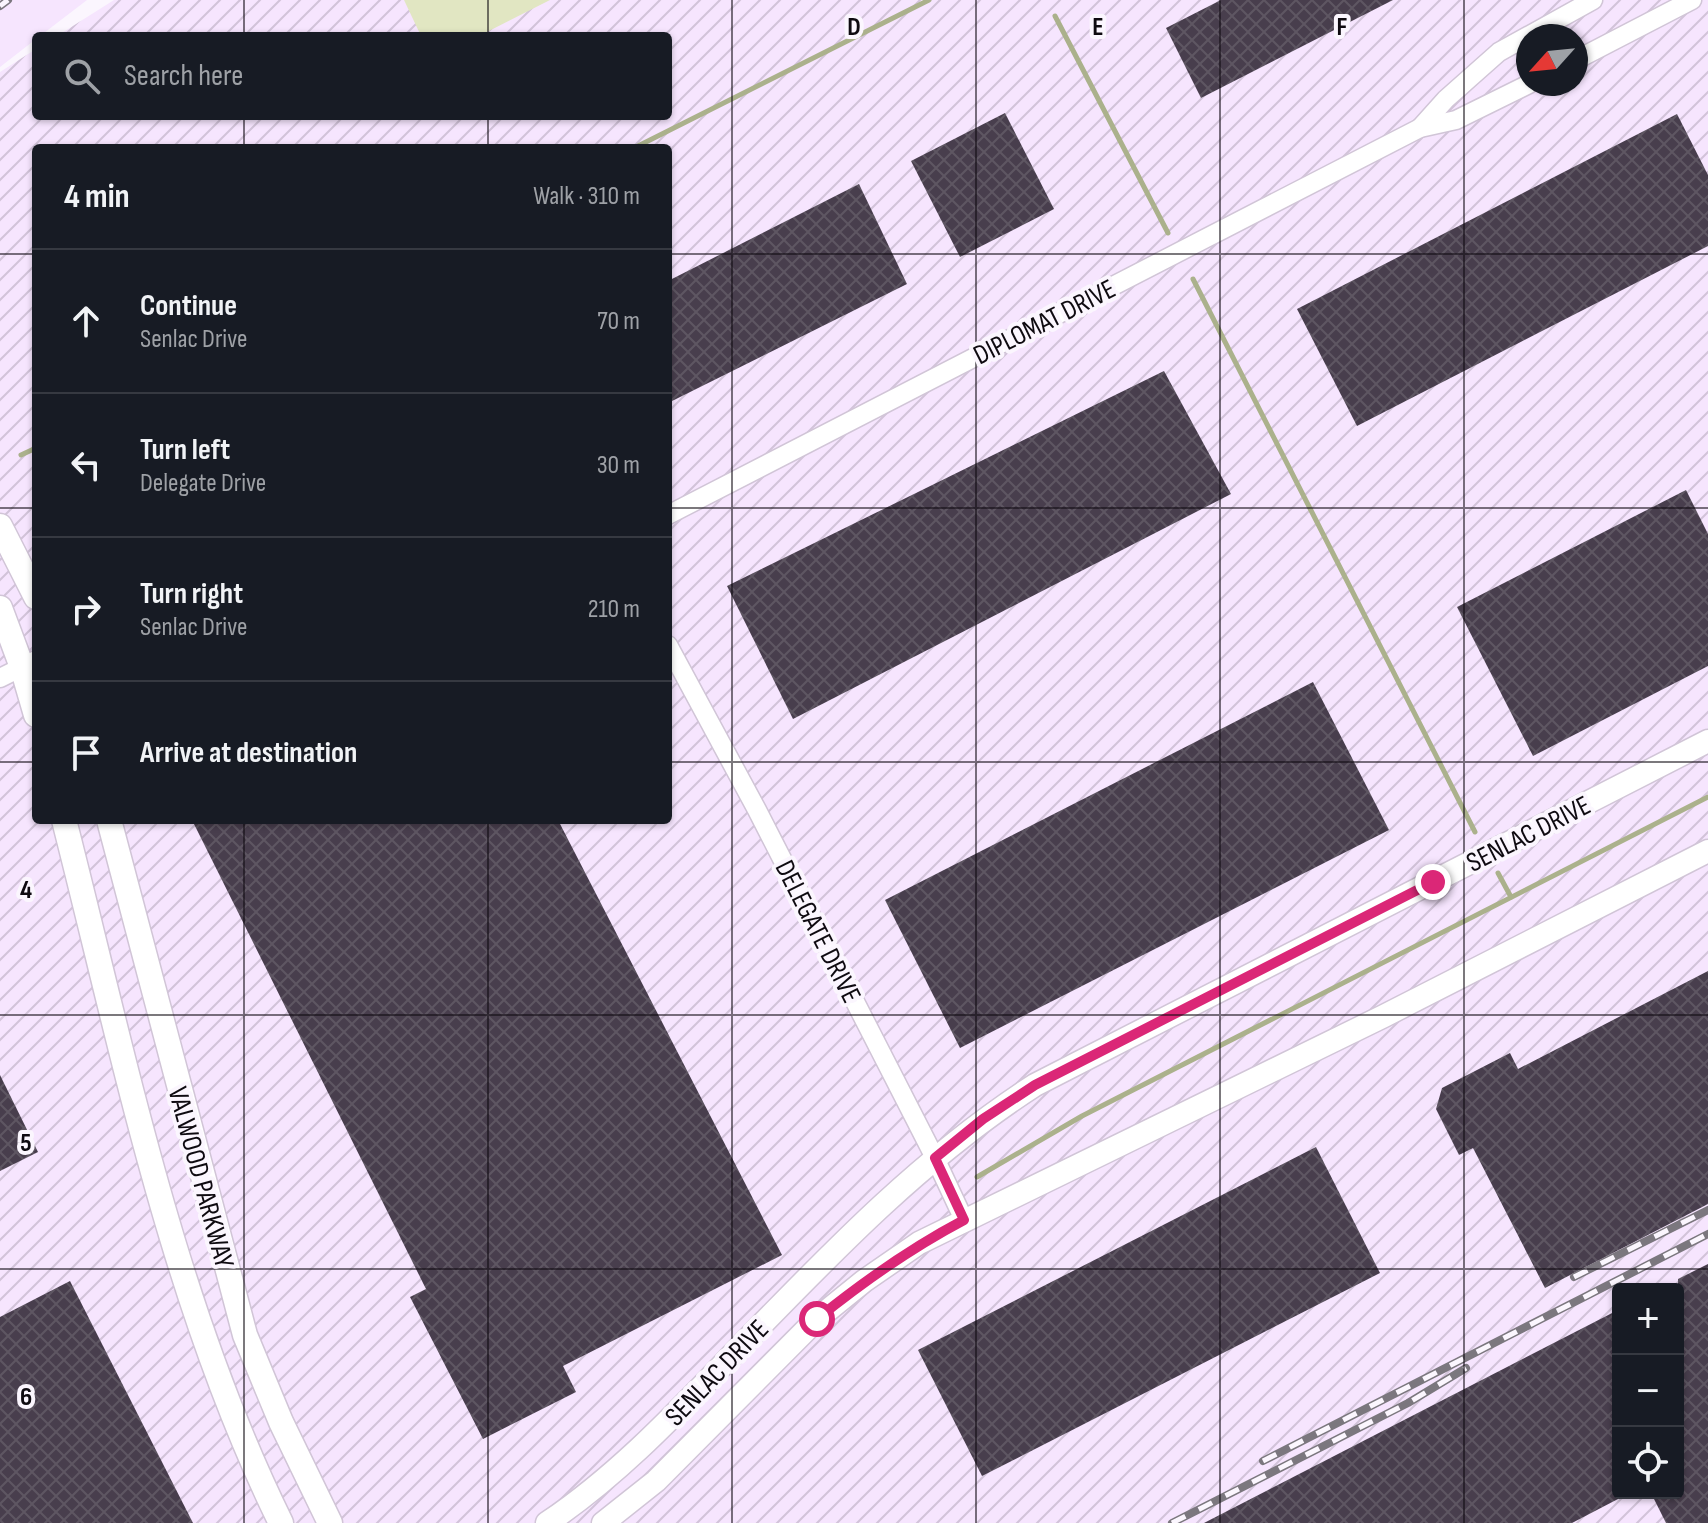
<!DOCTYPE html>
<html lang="en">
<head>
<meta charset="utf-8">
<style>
	body { margin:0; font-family:"Sofia Sans Condensed",sans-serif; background:#242831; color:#f1f3f6 }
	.controls { position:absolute; right:24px; bottom:24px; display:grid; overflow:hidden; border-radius:8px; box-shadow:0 2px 6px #0004 }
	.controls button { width:72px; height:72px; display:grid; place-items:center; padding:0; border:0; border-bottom:2px solid #363941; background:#171b24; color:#f1f3f6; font:40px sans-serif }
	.compass { position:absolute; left:1516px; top:24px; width:72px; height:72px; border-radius:50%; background:#171b24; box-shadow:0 2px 6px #0004; rotate:243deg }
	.stop { position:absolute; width:24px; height:24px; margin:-18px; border:6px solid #db2777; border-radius:50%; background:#fff }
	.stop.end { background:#db2777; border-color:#fff; box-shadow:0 2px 8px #0008 }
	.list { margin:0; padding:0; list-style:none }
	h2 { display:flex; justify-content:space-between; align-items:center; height:104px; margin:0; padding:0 32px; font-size:34px }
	h2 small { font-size:26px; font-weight:400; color:#9ea1a6 }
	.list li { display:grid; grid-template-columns:52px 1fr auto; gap:24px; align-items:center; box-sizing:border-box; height:144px; padding:0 32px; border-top:2px solid #363941 }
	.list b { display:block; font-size:30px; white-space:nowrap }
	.list p { margin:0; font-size:26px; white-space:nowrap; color:#9ea1a6 }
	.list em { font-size:26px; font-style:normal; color:#9ea1a6 }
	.icon { flex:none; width:44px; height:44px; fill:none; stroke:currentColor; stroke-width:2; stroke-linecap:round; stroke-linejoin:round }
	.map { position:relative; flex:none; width:1708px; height:1523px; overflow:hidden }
	.search { position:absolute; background:#171b24; box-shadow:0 2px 6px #0004; left:32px; top:32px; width:640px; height:88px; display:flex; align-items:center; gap:20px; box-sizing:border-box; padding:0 28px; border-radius:8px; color:#9ea1a6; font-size:30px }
	.panel { position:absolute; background:#171b24; box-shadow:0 2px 6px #0004; left:32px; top:144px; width:640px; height:680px; border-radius:8px }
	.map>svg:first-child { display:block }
</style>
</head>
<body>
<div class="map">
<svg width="1708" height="1523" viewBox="0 0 1708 1523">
	<defs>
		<pattern id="industrial-furrows" width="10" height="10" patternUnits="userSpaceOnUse" patternTransform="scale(2)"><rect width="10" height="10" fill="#f6e5fe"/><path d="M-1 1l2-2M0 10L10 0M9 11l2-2" fill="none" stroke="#d2c3d9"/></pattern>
		<pattern id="building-cross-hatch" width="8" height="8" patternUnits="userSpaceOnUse" patternTransform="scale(2)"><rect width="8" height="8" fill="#483e4d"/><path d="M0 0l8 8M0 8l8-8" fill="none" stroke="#5e5662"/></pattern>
	</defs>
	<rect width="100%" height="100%" fill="#fbf6fe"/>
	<!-- built -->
	<path fill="#f6e5fe" d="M0 0H87L40 36H36V39L0 67Z"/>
	<!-- industrial -->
	<path fill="url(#industrial-furrows)" fill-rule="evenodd" d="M114 0H1708V1523H0V72L36 49V116H668V36H57ZM1528 36H1576V84H1528ZM36 148H668V820H36ZM1618 1289H1678V1493H1618Z"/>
	<!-- green -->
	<path fill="#e1e6c2" d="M404 0H550L479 36H421Z"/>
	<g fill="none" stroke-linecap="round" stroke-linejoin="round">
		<!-- stream -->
		<g stroke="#abb18c" stroke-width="5">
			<path d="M1055 16 1168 233"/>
			<path d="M634 148 929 0"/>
			<path d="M1193 279 1475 832"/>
			<path d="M21 455 36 448"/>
			<path d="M1498 873 1511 897"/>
			<path d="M977 1177 1082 1116 1708 797"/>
		</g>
	</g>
	<!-- building -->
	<g fill="url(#building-cross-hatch)">
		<path d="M1221 0H1393L1201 98 1166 28Z"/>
		<path d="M1005 113 1054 209 960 257 911 161Z"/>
		<path d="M1677 114 1708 175V246L1357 426 1297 309Z"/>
		<path d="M859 184 907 284 668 403V281Z"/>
		<path d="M1164 371 1231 494 793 719 727 586Z"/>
		<path d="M1686 490 1708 534V666L1533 756 1457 607Z"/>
		<path d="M1313 682 1389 830 960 1048 885 900Z"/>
		<path d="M192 820H558L782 1255 563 1366 576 1392 483 1439 410 1297 426 1289Z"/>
		<path d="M1708 971V1204L1545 1288 1473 1148 1459 1155 1436 1109 1442 1088 1510 1053 1518 1069Z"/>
		<path d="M0 1075 38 1152 0 1171Z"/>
		<path d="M1316 1147 1380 1273 982 1476 918 1350Z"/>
		<path d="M1708 1264V1523H1666L1651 1493H1678V1279Z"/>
		<path d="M70 1281 193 1523H0V1317Z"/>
		<path d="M1618 1310V1499L1572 1523H1204Z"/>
	</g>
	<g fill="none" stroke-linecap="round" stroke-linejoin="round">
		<!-- minor casing -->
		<g stroke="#d1c5d7" stroke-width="21">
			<g id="minor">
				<path d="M1576 60 1692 0"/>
				<path d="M1420 128 1446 99 1499 52 1593 0"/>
				<path d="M668 515 1420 128 1456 120 1529 84"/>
				<path d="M668 645 757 810 935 1158 964 1220"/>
				<path d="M0 678 36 660"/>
			</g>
		</g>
		<!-- tertiary casing -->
		<g stroke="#d1c5d7" stroke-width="25">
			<g id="tertiary">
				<path d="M547 1523C620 1474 679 1410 740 1347 833 1251 922 1158 1035 1085L1708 741"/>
				<path d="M603 1523 656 1481 817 1319 864 1281 919 1243 1384 1016 1708 851"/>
			</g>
		</g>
		<!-- secondary casing -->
		<g stroke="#d1c5d7" stroke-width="27">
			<g id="secondary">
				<path d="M0 526 36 597"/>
				<path d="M0 608 22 667 36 715"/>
				<path d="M64 820C124 1055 173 1304 281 1523"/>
				<path d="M109 820 245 1335 281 1422 330 1523"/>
			</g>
		</g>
		<!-- minor -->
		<use href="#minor" stroke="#fff" stroke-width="18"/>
		<!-- tertiary -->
		<use href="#tertiary" stroke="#fff" stroke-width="22"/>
		<!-- secondary -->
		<use href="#secondary" stroke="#fff" stroke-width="24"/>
		<!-- rail casing -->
		<g stroke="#7b777e" stroke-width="8">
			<g id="rail">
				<path d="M0 6 8 0"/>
				<path d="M1574 1277 1708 1210"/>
				<path d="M1263 1461 1708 1234"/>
				<path d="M1172 1523 1408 1403 1466 1368"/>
			</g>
		</g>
		<!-- rail -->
		<use href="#rail" stroke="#fbf6fe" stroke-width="5" stroke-dasharray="15" stroke-linecap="butt"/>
	</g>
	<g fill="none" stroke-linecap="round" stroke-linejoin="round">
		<!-- route -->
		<path stroke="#db2777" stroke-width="10" d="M817 1319C864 1281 911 1248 964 1220L935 1158 983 1119 1035 1085 1433 882"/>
	</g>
	<!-- grid -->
	<path fill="none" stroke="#0e0a10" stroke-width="2" stroke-opacity="0.55" d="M244 0V36M488 0V36M732 0V1523M976 0V1523M1220 0V1523M1464 0V1523M244 116V148M488 116V148M0 254H36M668 254H1708M0 508H36M668 508H1708M0 762H36M668 762H1708M244 820V1523M488 820V1523M0 1015H1708M0 1269H1708"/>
	<g text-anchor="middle" stroke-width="8" stroke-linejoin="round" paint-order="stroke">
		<!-- street labels -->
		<g font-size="28" fill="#0e0a10" stroke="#fbf6fe">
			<text transform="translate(1044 321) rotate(-27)" y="10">DIPLOMAT DRIVE</text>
			<text transform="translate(1528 833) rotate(-27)" y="10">SENLAC DRIVE</text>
			<text transform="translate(819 931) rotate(63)" y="10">DELEGATE DRIVE</text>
			<text transform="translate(202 1177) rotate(75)" y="10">VALWOOD PARKWAY</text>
			<text transform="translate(716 1372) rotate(-46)" y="10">SENLAC DRIVE</text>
		</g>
	</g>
	<g font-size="26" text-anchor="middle" font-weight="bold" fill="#0e0a10" stroke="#fbf6fe" stroke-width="8" stroke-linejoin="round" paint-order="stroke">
		<text x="854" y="35">D</text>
		<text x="1098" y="35">E</text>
		<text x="1342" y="35">F</text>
		<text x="26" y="898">4</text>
		<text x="26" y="1151">5</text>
		<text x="26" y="1405">6</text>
	</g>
</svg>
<div class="controls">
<button>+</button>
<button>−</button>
<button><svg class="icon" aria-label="locate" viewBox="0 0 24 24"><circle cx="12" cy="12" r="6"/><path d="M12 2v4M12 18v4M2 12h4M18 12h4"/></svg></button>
</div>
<svg class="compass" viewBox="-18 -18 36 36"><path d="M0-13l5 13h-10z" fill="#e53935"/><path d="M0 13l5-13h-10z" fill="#9ea1a6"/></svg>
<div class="stop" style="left:817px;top:1319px"></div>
<div class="stop end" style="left:1433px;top:882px"></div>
<div class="search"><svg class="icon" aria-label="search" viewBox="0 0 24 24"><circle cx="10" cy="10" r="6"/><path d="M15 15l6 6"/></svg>Search here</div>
<section class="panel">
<h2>4 min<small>Walk · 310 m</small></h2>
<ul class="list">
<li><svg class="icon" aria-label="ahead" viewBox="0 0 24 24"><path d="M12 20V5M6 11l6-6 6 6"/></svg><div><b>Continue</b><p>Senlac Drive</p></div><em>70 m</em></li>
<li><svg class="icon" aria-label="left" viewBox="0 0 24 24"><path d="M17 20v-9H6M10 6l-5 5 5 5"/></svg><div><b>Turn left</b><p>Delegate Drive</p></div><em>30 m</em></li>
<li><svg class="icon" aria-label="right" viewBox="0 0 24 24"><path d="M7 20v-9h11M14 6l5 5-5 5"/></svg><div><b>Turn right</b><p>Senlac Drive</p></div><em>210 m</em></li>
<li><svg class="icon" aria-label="arrive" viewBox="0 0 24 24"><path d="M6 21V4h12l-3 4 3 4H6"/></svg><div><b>Arrive at destination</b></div></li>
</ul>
</section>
</div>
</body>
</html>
